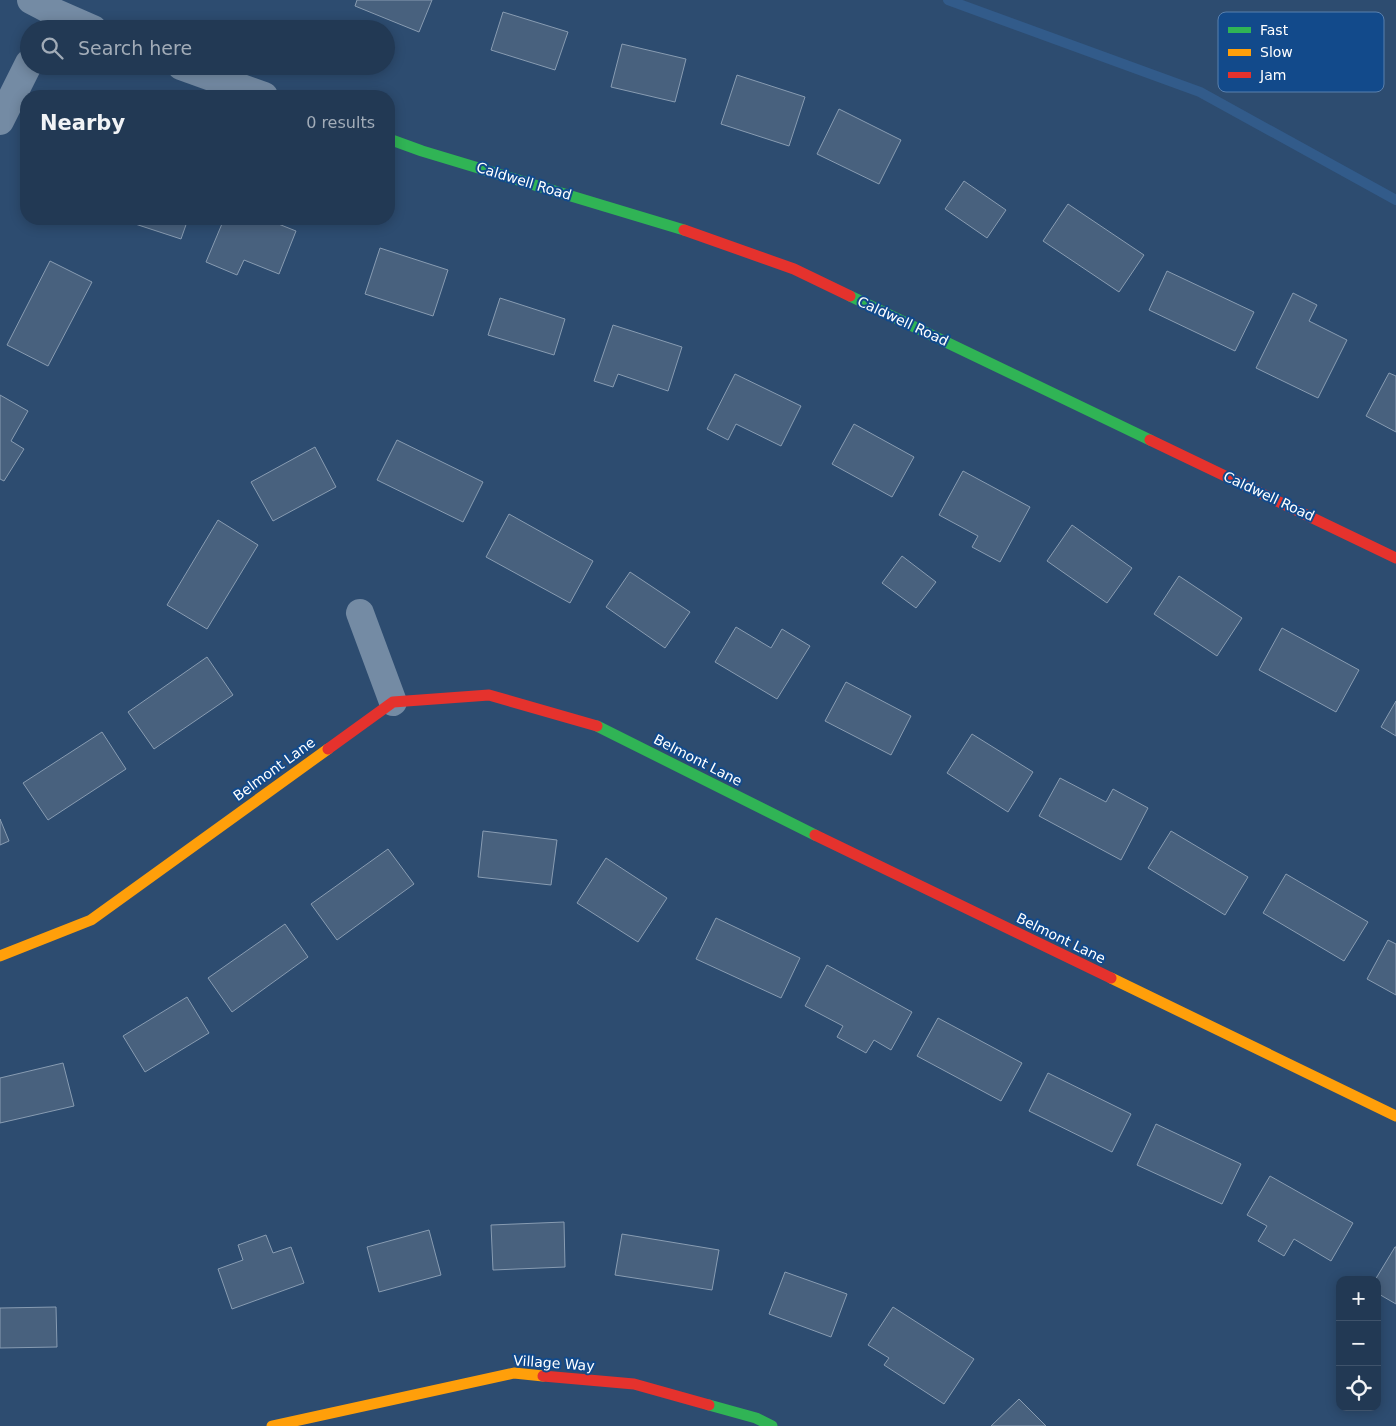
<!DOCTYPE html>
<html lang="en">
<head>
<meta charset="utf-8">
<style>
	body { margin:0; font-family:"DejaVu Sans",sans-serif; background:#2e445e; color:#f1f3f6 }
	.controls { position:absolute; right:15px; bottom:15px; display:grid; overflow:hidden; border-radius:10px; box-shadow:0 2px 12px #0003 }
	.controls button { width:45px; height:45px; display:grid; place-items:center; padding:0; border:0; border-bottom:1px solid #3f536b; background:#223954; color:#f1f3f6; font:25px sans-serif }
	.list { margin:0; padding:0; list-style:none }
	h2 { display:flex; justify-content:space-between; align-items:center; height:65px; margin:0; padding:0 20px; font-size:21px }
	h2 small { font-size:16px; font-weight:400; color:#a2acb8 }
	.icon { flex:none; width:28px; height:28px; fill:none; stroke:currentColor; stroke-width:2; stroke-linecap:round; stroke-linejoin:round }
	.map { position:relative; flex:none; width:1396px; height:1426px; overflow:hidden }
	.search { position:absolute; background:#223954; box-shadow:0 2px 12px #0003; left:20px; top:20px; width:375px; height:55px; display:flex; align-items:center; gap:12px; box-sizing:border-box; padding:0 18px; border-radius:28px; color:#a2acb8; font-size:19px }
	.panel { position:absolute; background:#223954; box-shadow:0 2px 12px #0003; left:20px; top:90px; width:375px; height:135px; border-radius:20px }
	.map>svg:first-child { display:block }
</style>
</head>
<body>
<div class="map">
<svg width="1396" height="1426" viewBox="0 0 1396 1426">
	<rect width="100%" height="100%" fill="#2d4c70"/>
	<g fill="none" stroke-linecap="round" stroke-linejoin="round">
		<!-- stream -->
		<path stroke="#325b8a" stroke-width="10" d="M948 0 1200 92 1396 200"/>
	</g>
	<!-- building -->
	<g fill="#48617e" stroke="#889cb2">
		<path d="M357 0H432L419 32 355 6Z"/>
		<path d="M503 12 568 32 555 70 491 50Z"/>
		<path d="M622 44 686 59 675 102 611 87Z"/>
		<path d="M737 75 805 97 789 146 721 124Z"/>
		<path d="M839 109 901 140 879 184 817 154Z"/>
		<path d="M964 181 1006 210 987 238 945 209Z"/>
		<path d="M1068 204 1144 255 1119 292 1043 241Z"/>
		<path d="M120 219H188L181 239Z"/>
		<path d="M224 219H266L296 231 279 274 244 260 237 275 206 262Z"/>
		<path d="M380 248 448 270 433 316 365 294Z"/>
		<path d="M50 261 92 282 48 366 7 345Z"/>
		<path d="M1167 271 1254 312 1235 351 1149 310Z"/>
		<path d="M1293 293 1317 305 1309 321 1347 340 1318 398 1256 368Z"/>
		<path d="M500 298 565 319 554 355 488 335Z"/>
		<path d="M613 325 682 347 668 391 618 374 613 387 594 381Z"/>
		<path d="M1389 373 1396 376V432L1366 416Z"/>
		<path d="M735 374 801 406 781 446 736 424 728 440 707 429Z"/>
		<path d="M0 395 28 411 11 441 24 449 4 481 0 479Z"/>
		<path d="M854 424 914 457 892 497 832 464Z"/>
		<path d="M397 440 483 482 463 522 377 480Z"/>
		<path d="M315 447 336 487 273 521 251 482Z"/>
		<path d="M963 471 1030 507 1000 562 972 547 978 536 939 515Z"/>
		<path d="M509 514 593 561 570 603 486 557Z"/>
		<path d="M218 520 258 545 207 629 167 605Z"/>
		<path d="M1072 525 1132 568 1107 603 1047 561Z"/>
		<path d="M902 556 936 582 916 608 882 583Z"/>
		<path d="M630 572 690 612 665 648 606 607Z"/>
		<path d="M1179 576 1242 618 1217 656 1154 614Z"/>
		<path d="M736 627 771 648 782 629 810 646 777 699 715 662Z"/>
		<path d="M1282 628 1359 670 1336 712 1259 670Z"/>
		<path d="M207 657 233 695 154 749 128 712Z"/>
		<path d="M846 682 911 716 891 755 825 721Z"/>
		<path d="M1396 701V736L1381 727Z"/>
		<path d="M102 732 126 769 48 820 23 783Z"/>
		<path d="M972 734 1033 772 1008 812 947 773Z"/>
		<path d="M1060 778 1106 802 1113 789 1148 808 1121 860 1039 816Z"/>
		<path d="M0 819 9 841 0 845Z"/>
		<path d="M483 831 557 840 551 885 478 877Z"/>
		<path d="M1171 831 1248 877 1225 915 1148 868Z"/>
		<path d="M388 849 414 884 337 940 311 904Z"/>
		<path d="M606 858 667 898 638 942 577 903Z"/>
		<path d="M1286 874 1368 922 1344 961 1263 913Z"/>
		<path d="M716 918 800 958 781 998 696 959Z"/>
		<path d="M285 924 308 957 232 1012 208 978Z"/>
		<path d="M1388 940 1396 944V995L1367 979Z"/>
		<path d="M827 965 912 1012 891 1050 874 1040 866 1053 837 1037 843 1026 805 1006Z"/>
		<path d="M187 997 209 1033 145 1072 123 1036Z"/>
		<path d="M938 1018 1022 1063 1001 1101 917 1056Z"/>
		<path d="M63 1063 74 1106 0 1123V1078Z"/>
		<path d="M1048 1073 1131 1114 1112 1152 1029 1111Z"/>
		<path d="M1156 1124 1241 1164 1222 1204 1137 1165Z"/>
		<path d="M1270 1176 1353 1223 1331 1261 1294 1239 1284 1256 1258 1241 1267 1226 1247 1215Z"/>
		<path d="M564 1222 565 1267 493 1270 491 1225Z"/>
		<path d="M429 1230 441 1275 379 1292 367 1247Z"/>
		<path d="M622 1234 719 1250 712 1290 615 1275Z"/>
		<path d="M266 1235 273 1253 291 1247 304 1283 232 1309 218 1269 243 1260 238 1245Z"/>
		<path d="M1395 1247H1396V1304L1377 1293V1280H1375Z"/>
		<path d="M785 1272 847 1294 831 1337 769 1314Z"/>
		<path d="M56 1307 57 1347 0 1348V1308Z"/>
		<path d="M893 1307 974 1359 944 1404 884 1365 889 1358 868 1345Z"/>
		<path d="M1019 1399 1046 1426H991Z"/>
	</g>
	<g fill="none" stroke-linecap="round" stroke-linejoin="round">
		<!-- street -->
		<g stroke="#748ba4" stroke-width="28">
			<path d="M31 0 54 12 93 29"/>
			<path d="M181 66 264 96"/>
			<path d="M0 121 29 63"/>
			<path d="M360 613 393 702"/>
		</g>
		<!-- fast -->
		<g stroke="#30b455" stroke-width="11">
			<path d="M389 139 422 151 684 230"/>
			<path d="M850 296 1150 440"/>
			<path d="M597 726 815 835"/>
			<path d="M709 1405 756 1418 772 1426"/>
		</g>
		<!-- slow -->
		<g stroke="#ff9f0a" stroke-width="11">
			<path d="M0 956 91 920 328 749"/>
			<path d="M1111 978 1396 1116"/>
			<path d="M272 1426 514 1373 543 1376"/>
		</g>
		<!-- jam -->
		<g stroke="#e5322d" stroke-width="11">
			<path d="M684 230 794 269 850 296"/>
			<path d="M1150 440 1396 558"/>
			<path d="M328 749 393 702 489 695 597 726"/>
			<path d="M815 835 1111 978"/>
			<path d="M543 1376 634 1384 709 1405"/>
		</g>
	</g>
	<g text-anchor="middle" stroke-width="4" stroke-linejoin="round" paint-order="stroke">
		<!-- street labels -->
		<g font-size="14" fill="#fff" stroke="#124a8b">
			<text transform="translate(524 181) rotate(17)" y="5">Caldwell Road</text>
			<text transform="translate(903 321) rotate(25)" y="5">Caldwell Road</text>
			<text transform="translate(1269 496) rotate(25)" y="5">Caldwell Road</text>
			<text transform="translate(698 760) rotate(27)" y="5">Belmont Lane</text>
			<text transform="translate(274 769) rotate(-36)" y="5">Belmont Lane</text>
			<text transform="translate(1061 938) rotate(26)" y="5">Belmont Lane</text>
			<text transform="translate(554 1363) rotate(4)" y="5">Village Way</text>
		</g>
	</g>
	<!-- legend -->
	<rect x="1218" y="12" width="166" height="80" rx="8" fill="#124a8b" stroke="#5980ae" stroke-width="1"/>
	<rect x="1228" y="27" width="23" height="6" fill="#30b455"/>
	<rect x="1228" y="49" width="23" height="7" fill="#ff9f0a"/>
	<rect x="1228" y="72" width="23" height="6" fill="#e5322d"/>
	<g font-size="14" fill="#fff">
		<text x="1260" y="35">Fast</text>
		<text x="1260" y="57">Slow</text>
		<text x="1260" y="80">Jam</text>
	</g>
</svg>
<div class="controls">
<button>+</button>
<button>−</button>
<button><svg class="icon" aria-label="locate" viewBox="0 0 24 24"><circle cx="12" cy="12" r="6"/><path d="M12 2v4M12 18v4M2 12h4M18 12h4"/></svg></button>
</div>
<div class="search"><svg class="icon" aria-label="search" viewBox="0 0 24 24"><circle cx="10" cy="10" r="6"/><path d="M15 15l6 6"/></svg>Search here</div>
<section class="panel">
<h2>Nearby<small>0 results</small></h2>
<ul class="list">
</ul>
</section>
</div>
</body>
</html>
